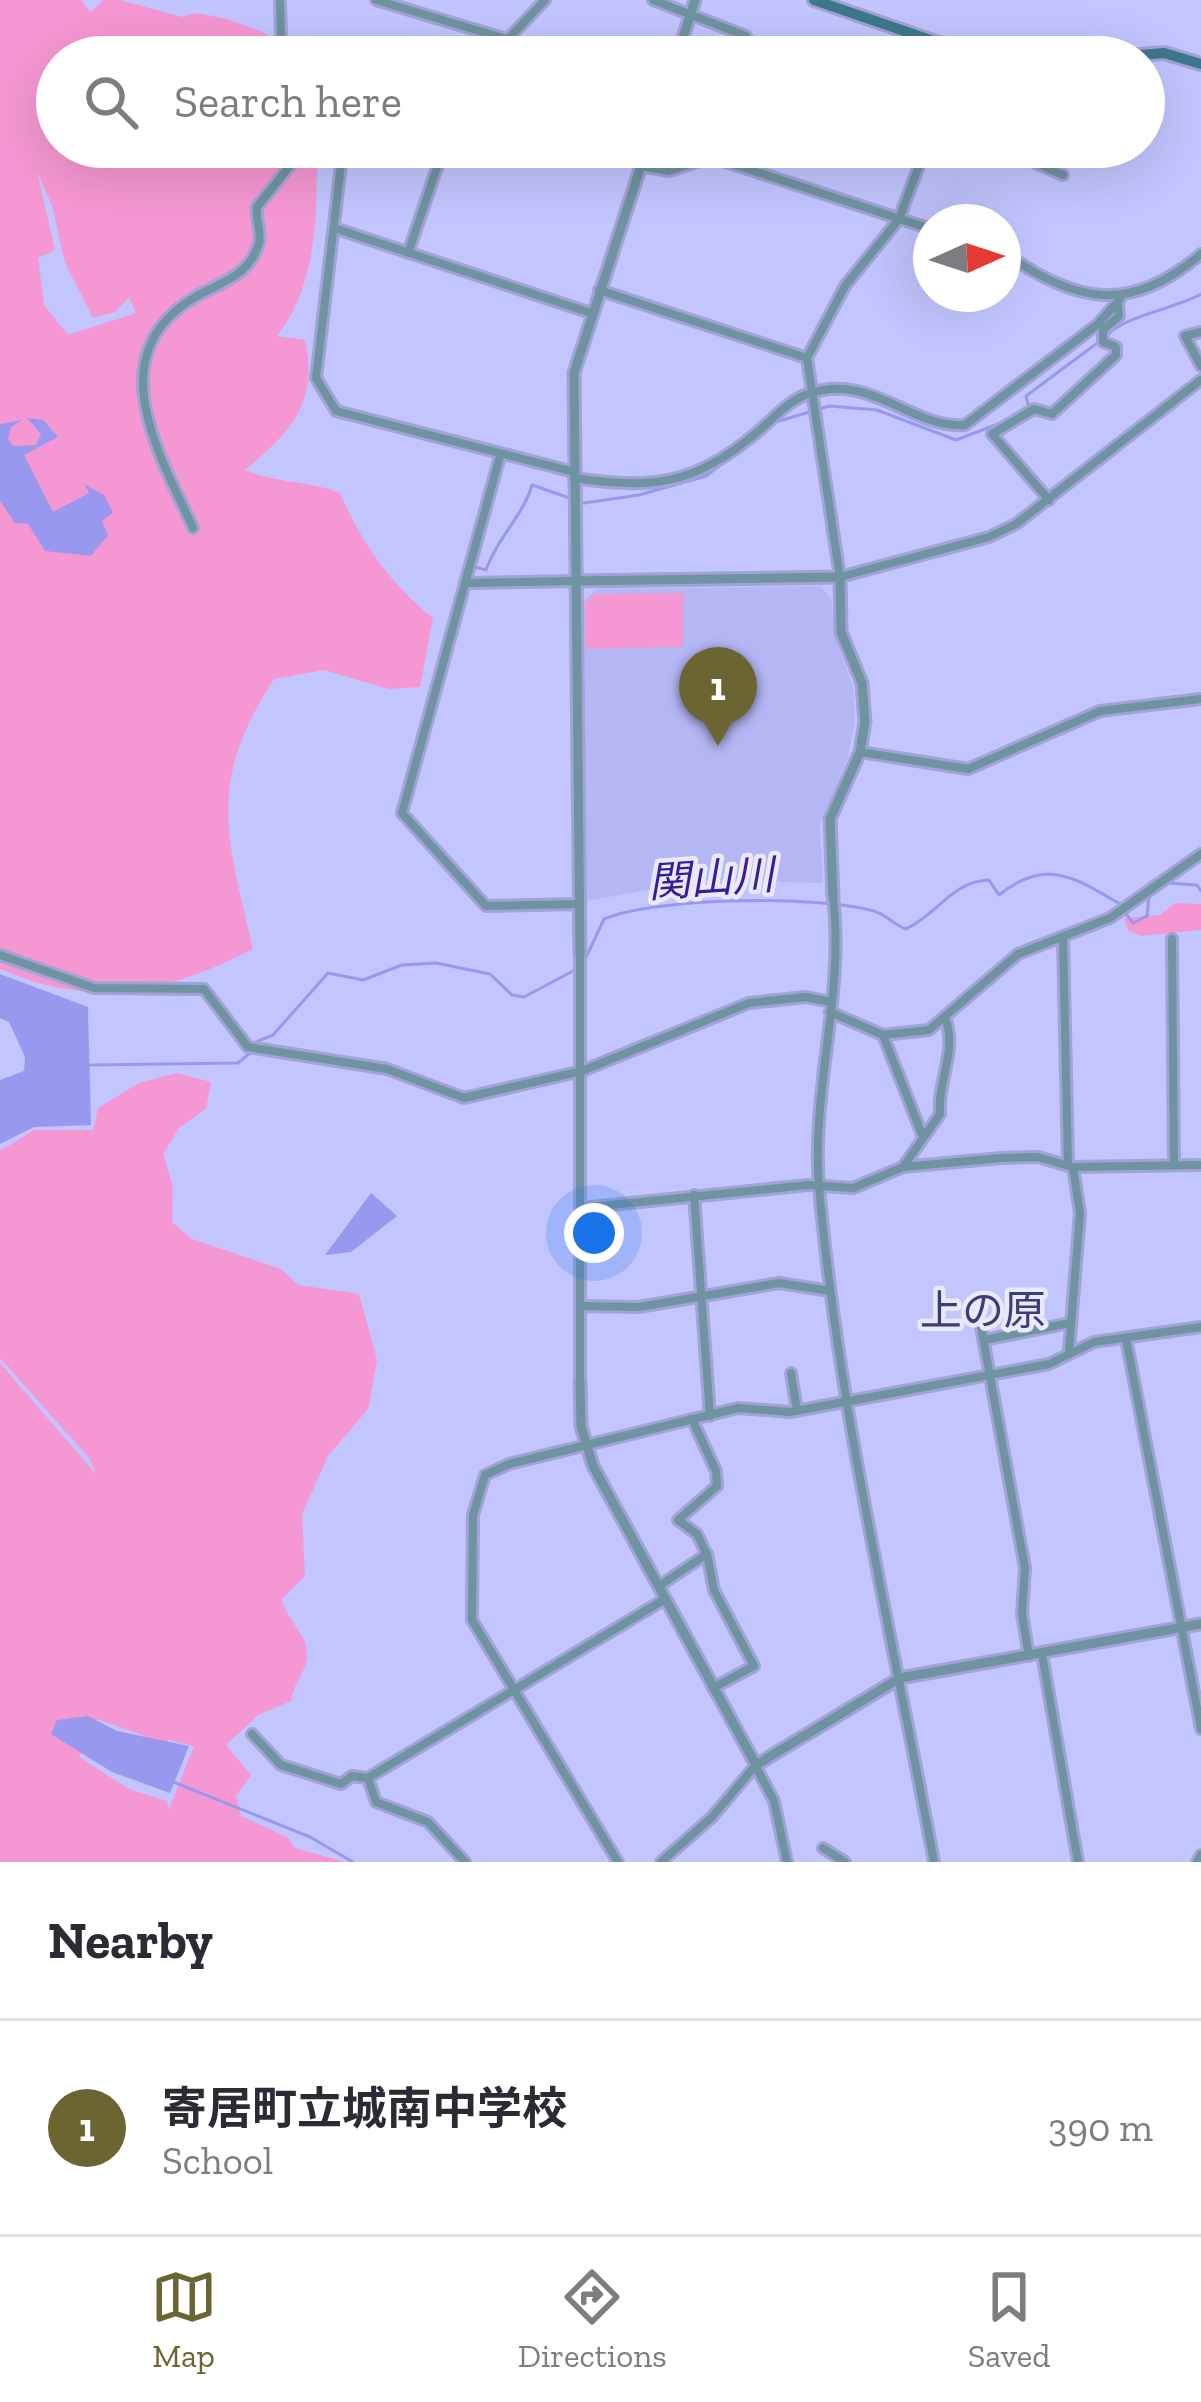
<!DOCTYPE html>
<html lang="en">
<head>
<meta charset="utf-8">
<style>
	body { margin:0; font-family:"Zilla Slab","Noto Sans JP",serif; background:#f7f7f7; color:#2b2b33 }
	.compass { position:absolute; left:913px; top:204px; width:108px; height:108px; border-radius:50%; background:#fff; box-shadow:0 12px 48px #0002; rotate:87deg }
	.you { position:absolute; left:594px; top:1233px; width:42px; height:42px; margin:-30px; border:9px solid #fff; border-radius:50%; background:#1a73e8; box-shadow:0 0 0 18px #1a73e833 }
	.badge { display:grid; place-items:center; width:78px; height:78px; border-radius:50%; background:#6b6531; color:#fff; font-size:39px; font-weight:700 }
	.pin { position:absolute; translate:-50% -99px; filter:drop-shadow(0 3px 6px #0008) }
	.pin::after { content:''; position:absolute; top:63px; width:42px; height:36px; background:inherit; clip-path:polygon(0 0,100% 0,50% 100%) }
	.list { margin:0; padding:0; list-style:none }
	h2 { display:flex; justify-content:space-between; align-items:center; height:156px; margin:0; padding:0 48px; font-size:51px }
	h2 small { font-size:39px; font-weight:400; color:#7c7c81 }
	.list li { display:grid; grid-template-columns:78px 1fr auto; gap:36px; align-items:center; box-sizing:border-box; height:216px; padding:0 48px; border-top:3px solid #e1e1e2 }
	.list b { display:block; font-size:45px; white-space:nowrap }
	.list p { margin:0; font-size:39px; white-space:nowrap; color:#7c7c81 }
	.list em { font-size:39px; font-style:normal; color:#7c7c81 }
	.icon { flex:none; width:66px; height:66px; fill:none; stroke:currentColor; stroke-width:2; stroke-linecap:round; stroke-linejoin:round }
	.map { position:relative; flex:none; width:1201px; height:1862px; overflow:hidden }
	.search { position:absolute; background:#fff; box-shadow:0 12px 48px #0002; left:36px; right:36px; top:36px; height:132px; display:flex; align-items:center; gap:30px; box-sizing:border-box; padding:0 42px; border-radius:66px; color:#7c7c81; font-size:45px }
	.sheet { height:372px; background:#fff }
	nav { display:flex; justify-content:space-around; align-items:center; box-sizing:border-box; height:168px; border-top:3px solid #e1e1e2; background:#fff; font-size:33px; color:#7c7c81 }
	nav a { display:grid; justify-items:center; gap:6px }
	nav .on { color:#6b6531 }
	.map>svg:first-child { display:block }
</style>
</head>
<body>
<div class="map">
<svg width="1201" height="1862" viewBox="0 0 1201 1862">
	<rect width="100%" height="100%" fill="#c2c5fe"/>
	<!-- built -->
	<path fill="#b5b7f5" d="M820 586 831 598 836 639 853 686 855 720 848 757 820 825 823 883 700 880 587 901 583 602 597 589Z"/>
	<!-- green -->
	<g fill="#f597d2" fill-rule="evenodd">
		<path d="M0 0H81L90 12 104 0H120L182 17 196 13 227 19 265 33 283 57H57V147H317C317 212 318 284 277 336L305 340C319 403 290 433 245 470 278 484 307 480 340 493 361 542 390 584 433 618L420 687 389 689 324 670 274 679C206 783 227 836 253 949 167 993 92 1009 0 969ZM37 171 52 206 65 263 93 318 115 312 129 297 136 313 68 335 44 305 38 258 55 250Z"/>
		<path d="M683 593V647L586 649 585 603 594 594Z"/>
		<path d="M1175 903 1201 904V930L1141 936 1129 931 1124 918 1160 915Z"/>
		<path d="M177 1073 211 1082 206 1109 179 1128 163 1154 173 1187 172 1222 192 1239 281 1269 298 1285 359 1294 377 1360 368 1409 328 1456 302 1514 305 1576 282 1599C285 1621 314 1638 306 1663 302 1677 293 1685 291 1701L258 1715 226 1745 251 1775 236 1796 241 1816 287 1837 295 1848 345 1862H0V1363L96 1474 90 1459 0 1358V1151L34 1130H93L98 1108 139 1083ZM97 1719 145 1736 157 1747 169 1740 194 1746 169 1809 167 1801 129 1789 79 1757Z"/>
	</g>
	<!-- water -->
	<g fill="#9899ee">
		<path d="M27 418 43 420 58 437 24 455 53 512 89 493 84 484 104 495 113 513 102 521 108 535 91 556 45 551 28 524 15 523 0 501V424L22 420 11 427 8 439 13 446 36 445 41 434Z"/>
		<path d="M0 974 88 1007 91 1125 34 1127 0 1144V1080L24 1071 25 1057 9 1022 0 1018Z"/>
		<path d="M371 1193 397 1216 351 1252 325 1255Z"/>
		<path d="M88 1716 117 1731 189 1746 170 1793 112 1772 51 1734 57 1720Z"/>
	</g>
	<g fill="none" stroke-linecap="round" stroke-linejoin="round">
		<!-- stream -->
		<g stroke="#9899ee" stroke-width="3">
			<path d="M1107 335C1128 315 1171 310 1201 294"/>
			<path d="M1029 408 1026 396 1100 341"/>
			<path d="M472 577 475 567 486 570C497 538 523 516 532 485L584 503 639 495 706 476 776 422 829 406 877 410 956 440 1006 421"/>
			<path d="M1167 883 1197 885 1201 891"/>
			<path d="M1126 914 1133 923 1147 916 1149 895"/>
			<path d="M583 964 604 919C657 897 818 895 874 911 887 915 894 925 906 929 937 915 952 881 989 880L999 895C1047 856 1076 879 1122 905"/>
			<path d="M253 1043 273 1035 328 973 363 980 402 965 436 963 490 974 512 995 524 997 575 970"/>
			<path d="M90 1065 238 1063 251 1052"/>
			<path d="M171 1781 310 1837 353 1862"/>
		</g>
		<!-- minor casing -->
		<g stroke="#a1a3d6" stroke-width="14">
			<g id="minor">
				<path d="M280 0 281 36 291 57"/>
				<path d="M376 0 506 39"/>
				<path d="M653 0 746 36 750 50 764 57"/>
				<path d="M286 47 329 57"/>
				<path d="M491 57 545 0"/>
				<path d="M343 147 316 378 336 411 574 472"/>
				<path d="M926 147 899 219 845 286 807 358 840 577 989 537 1016 524 1201 380"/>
				<path d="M1000 147 1063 175"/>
				<path d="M641 166 669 171 711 157 931 229"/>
				<path d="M334 228 591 313"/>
				<path d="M1003 252C1078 304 1129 314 1201 254"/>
				<path d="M408 253 444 147"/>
				<path d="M599 290 807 358"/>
				<path d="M1201 332 1185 336 1201 366"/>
				<path d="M500 456 402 813 486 906 580 904"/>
				<path d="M574 478C651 489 693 486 755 434 780 414 789 396 823 390 875 380 917 429 965 425L1098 324 1120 299"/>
				<path d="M1049 500 992 434 1034 409 1052 414 1116 355V347L1103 342V330L1119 316 1118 306"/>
				<path d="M193 528C159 453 98 353 197 296 222 282 250 275 259 243 262 231 255 220 257 207L305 147"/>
				<path d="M466 583 575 581"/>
				<path d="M860 752 968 769 1100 711 1201 699"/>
				<path d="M833 897C845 994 811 1089 819 1187 839 1414 893 1638 934 1862"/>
				<path d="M1063 938 1068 1164"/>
				<path d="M1172 939 1174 1165"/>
				<path d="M0 955 94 988 204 989 248 1047 387 1069 464 1098 582 1071 749 1003 806 997 831 1002"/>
				<path d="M580 955V1381"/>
				<path d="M830 1012 883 1035 929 1030 1018 954 1110 918 1201 854"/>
				<path d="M883 1035 923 1137"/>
				<path d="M903 1167 940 1114C937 1082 958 1050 945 1018"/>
				<path d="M694 1195 710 1416"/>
				<path d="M581 1208 808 1185 853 1188 903 1167 1001 1158 1038 1157 1072 1167 1201 1165"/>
				<path d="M580 1306 639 1307 779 1283 830 1291"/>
				<path d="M981 1327 1025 1568 1022 1614 1029 1656"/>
				<path d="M1126 1339 1201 1729"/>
				<path d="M984 1340 1070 1323"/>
				<path d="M1069 1350 1080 1213 1073 1168"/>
				<path d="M791 1373 797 1411"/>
				<path d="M692 1419 716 1471 717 1486 678 1520 697 1534 706 1553"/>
				<path d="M659 1586 707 1554 714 1590 754 1666 713 1688"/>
				<path d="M1042 1654 1078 1862"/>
				<path d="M252 1734 281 1765 341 1784 352 1776 368 1778 665 1599"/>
				<path d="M756 1767 774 1801 787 1862"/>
				<path d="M368 1778 376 1802 428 1822 465 1862"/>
				<path d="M823 1848 845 1862"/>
				<path d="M618 1862 472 1620 473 1515 485 1475 509 1464 738 1408 790 1412 1049 1364 1094 1342 1201 1327"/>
				<path d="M661 1862 712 1817 756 1765"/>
				<path d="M1197 1862 1201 1855"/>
			</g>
		</g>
		<!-- tertiary casing -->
		<g stroke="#a1a3d6" stroke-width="15">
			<g id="tertiary">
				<path d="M677 57 695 0"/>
				<path d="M575 581 840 577 841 632 862 683 865 722 860 752 830 819 833 897"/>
				<path d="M580 955 574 373 647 147"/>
				<path d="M580 1381 581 1426 593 1466 756 1765 900 1678 1201 1624"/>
			</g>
		</g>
		<!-- secondary casing -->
		<g stroke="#a1a3d6" stroke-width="16">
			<g id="secondary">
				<path d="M814 0 980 57"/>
				<path d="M1116 57 1164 53 1201 64"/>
			</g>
		</g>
		<!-- minor -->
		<use href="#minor" stroke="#6f93a0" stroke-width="8"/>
		<!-- tertiary -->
		<use href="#tertiary" stroke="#6f93a0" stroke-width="9"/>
		<!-- secondary -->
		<use href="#secondary" stroke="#3e778b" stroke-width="10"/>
	</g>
	<g text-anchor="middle" stroke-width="9" stroke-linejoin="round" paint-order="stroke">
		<!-- water labels -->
		<g font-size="42" font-style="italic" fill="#381b98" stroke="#e9eaf9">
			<text transform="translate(711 878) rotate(-4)" y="15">関山川</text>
		</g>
		<!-- neighbourhood labels -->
		<g font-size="42" fill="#3e3c78" stroke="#e9eaf9">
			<text x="983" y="1325">上の原</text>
		</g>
	</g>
</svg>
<svg class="compass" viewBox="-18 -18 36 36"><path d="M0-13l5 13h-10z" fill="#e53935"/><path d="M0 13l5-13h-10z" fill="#7c7c81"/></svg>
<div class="you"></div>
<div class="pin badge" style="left:718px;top:746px">1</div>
<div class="search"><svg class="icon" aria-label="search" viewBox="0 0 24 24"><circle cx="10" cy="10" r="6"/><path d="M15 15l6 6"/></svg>Search here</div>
</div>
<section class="sheet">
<h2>Nearby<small></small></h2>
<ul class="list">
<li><span class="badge">1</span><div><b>寄居町立城南中学校</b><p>School</p></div><em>390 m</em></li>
</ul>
</section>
<nav>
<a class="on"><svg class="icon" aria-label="map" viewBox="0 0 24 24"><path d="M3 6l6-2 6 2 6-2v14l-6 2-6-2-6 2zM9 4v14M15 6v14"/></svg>Map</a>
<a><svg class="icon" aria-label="directions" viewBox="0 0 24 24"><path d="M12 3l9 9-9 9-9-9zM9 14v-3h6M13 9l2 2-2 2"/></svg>Directions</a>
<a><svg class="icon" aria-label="saved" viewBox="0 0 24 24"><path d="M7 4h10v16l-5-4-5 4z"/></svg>Saved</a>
</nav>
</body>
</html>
